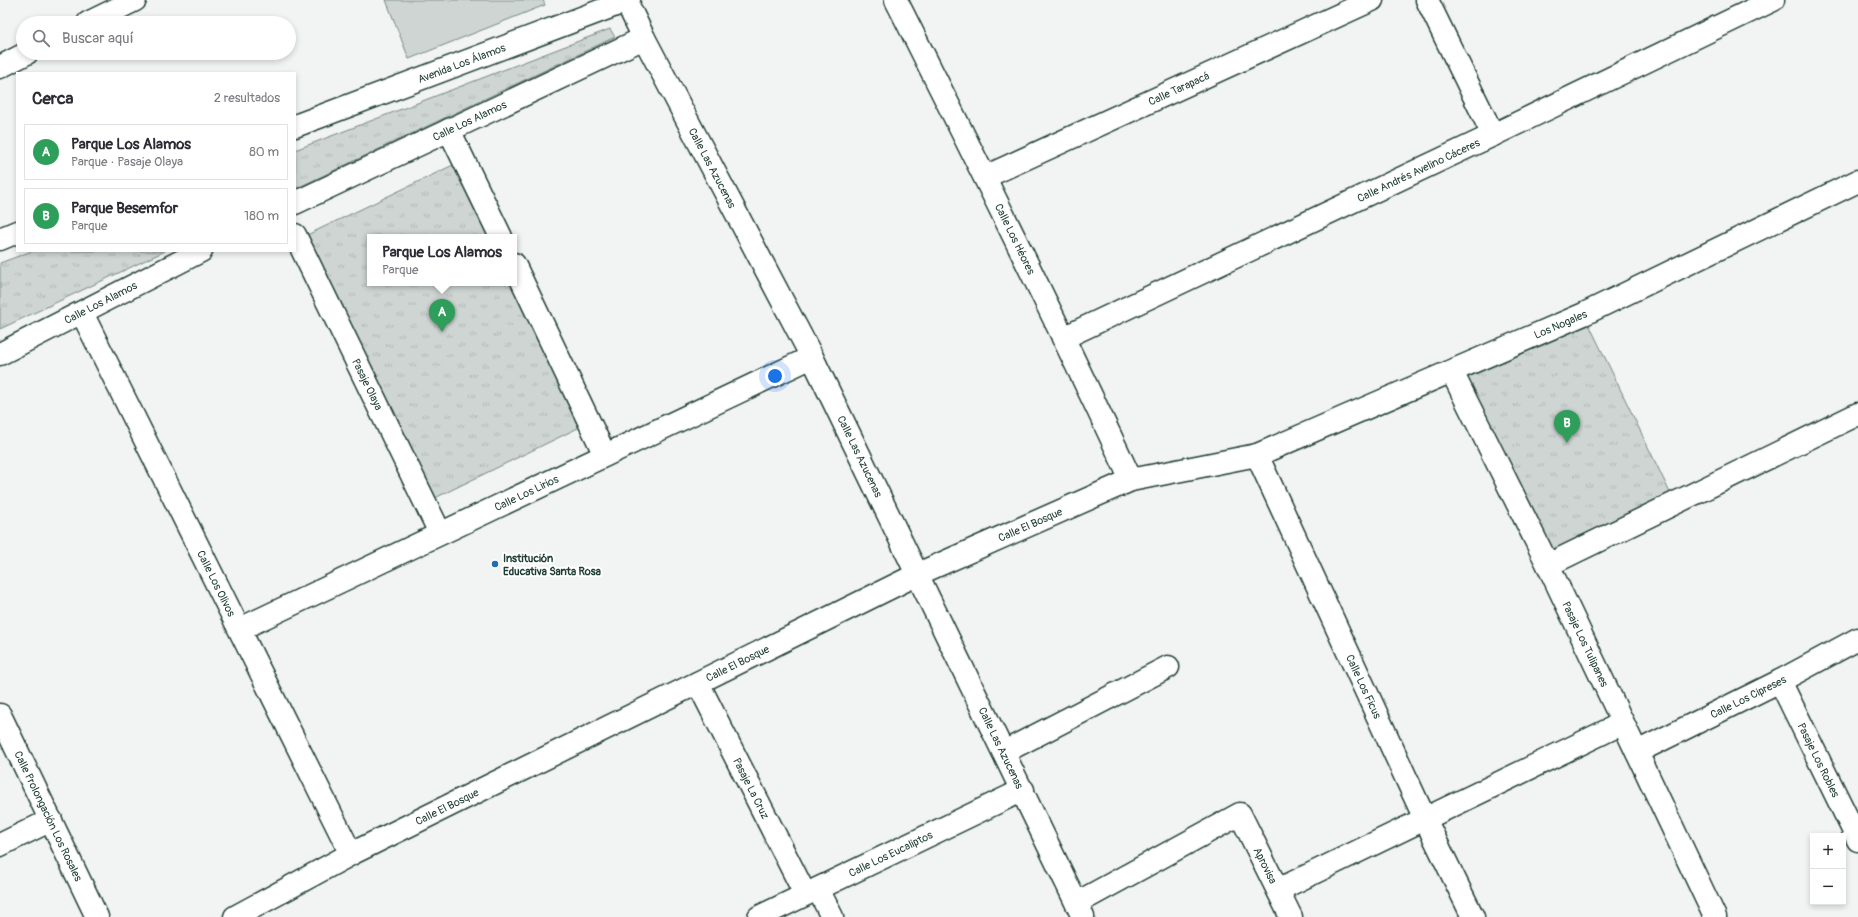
<!DOCTYPE html>
<html lang="es">
<head>
<meta charset="utf-8">
<style>
	body { margin:0; font-family:Pangolin,sans-serif; background:#f2f2f3; color:#2b2b33 }
	.controls { position:absolute; right:12px; bottom:12px; display:grid; overflow:hidden; border-radius:0px; box-shadow:0 2px 6px #0003 }
	.controls button { width:36px; height:36px; display:grid; place-items:center; padding:0; border:0; border-bottom:1px solid #e1e1e2; background:#fff; color:#2b2b33; font:20px sans-serif }
	.you { position:absolute; left:775px; top:376px; width:14px; height:14px; margin:-10px; border:3px solid #fff; border-radius:50%; background:#1a73e8; box-shadow:0 0 0 6px #1a73e833 }
	.badge { display:grid; place-items:center; width:26px; height:26px; border-radius:50%; background:#1f6fb2; color:#fff; font-size:13px; font-weight:700 }
	.pin { position:absolute; translate:-50% -33px; filter:drop-shadow(0 1px 2px #0008) }
	.pin::after { content:''; position:absolute; top:21px; width:14px; height:12px; background:inherit; clip-path:polygon(0 0,100% 0,50% 100%) }
	.popup { position:absolute; left:367px; top:234px; width:150px; height:52px; box-sizing:border-box; display:grid; place-content:center; border-radius:0px; background:#fff; filter:drop-shadow(0 1px 3px #0005); font-size:13px; white-space:nowrap; color:#7c7c81 }
	.popup b { font-size:15px; color:#2b2b33 }
	.popup::after { content:''; position:absolute; left:50%; top:100%; margin-left:-8px; border:8px solid transparent; border-top-color:#fff }
	.list { margin:0; padding:0; list-style:none }
	h2 { display:flex; justify-content:space-between; align-items:center; height:52px; margin:0; padding:0 16px; font-size:17px }
	h2 small { font-size:13px; font-weight:400; color:#7c7c81 }
	.list li { display:grid; grid-template-columns:26px 1fr auto; gap:12px; align-items:center; box-sizing:border-box; height:56px; margin:0 8px 8px; padding:0 8px; border:1px solid #e1e1e2; border-radius:0px }
	.list b { display:block; font-size:15px; white-space:nowrap }
	.list p { margin:0; font-size:13px; white-space:nowrap; color:#7c7c81 }
	.list em { font-size:13px; font-style:normal; color:#7c7c81 }
	.icon { flex:none; width:22px; height:22px; fill:none; stroke:currentColor; stroke-width:2; stroke-linecap:round; stroke-linejoin:round }
	.map { position:relative; flex:none; width:1858px; height:917px; overflow:hidden }
	.search { position:absolute; background:#fff; box-shadow:0 2px 6px #0003; left:16px; top:16px; width:280px; height:44px; display:flex; align-items:center; gap:10px; box-sizing:border-box; padding:0 14px; border-radius:22px; color:#7c7c81; font-size:15px }
	.panel { position:absolute; background:#fff; box-shadow:0 2px 6px #0003; left:16px; top:72px; width:280px; height:180px; border-radius:0px }
	.map>svg:first-child { display:block }
</style>
</head>
<body>
<div class="map">
<svg width="1858" height="917" viewBox="0 0 1858 917">
	<defs>
		<pattern id="park-tufts" width="24" height="20" patternUnits="userSpaceOnUse"><rect width="24" height="20" fill="#ced5d3"/><path d="M3 7l-1-3M5 7V3M7 7l1-3M15 17l-1-3M17 17v-4M19 17l1-3" fill="none" stroke="#b0b8b6"/></pattern>
	</defs>
	<rect width="100%" height="100%" fill="#f2f3f3"/>
	<filter id="ink" filterUnits="userSpaceOnUse"><feTurbulence type="fractalNoise" baseFrequency=".025" numOctaves="2"/><feDisplacementMap in="SourceGraphic" scale="8" xChannelSelector="R" yChannelSelector="G"/><feConvolveMatrix kernelMatrix="1 2 1 2 8 2 1 2 1" color-interpolation-filters="sRGB"/></filter>
	<g filter="url(#ink)">
		<!-- grass -->
		<path fill="#ced5d3" stroke="#768984" d="M386 0H543L545 5 409 59Z"/>
		<!-- park -->
		<g fill="url(#park-tufts)" stroke="#768984">
			<path d="M610 29 615 37 295 189V150Z"/>
			<path d="M453 165 488 237H370V283H510L580 427 431 500 305 236Z"/>
			<path d="M32 251H165L0 329V263Z"/>
			<path d="M1584 314 1675 503 1548 565 1452 372Z"/>
		</g>
		<g fill="none" stroke-linecap="round" stroke-linejoin="round">
			<!-- street casing -->
			<g stroke="#1f3d34" stroke-width="25">
				<g id="street">
					<path id="s1" d="M896 0C976 159 1056 319 1131 480"/>
					<path d="M1427 0 1493 135"/>
					<path id="s2" d="M626 1 644 38 812 357 1083 917"/>
					<path d="M449 130 501 237"/>
					<path id="s3" d="M985 177 1372 0"/>
					<path id="s4" d="M295 203 644 38"/>
					<path id="s5" d="M295 235 440 533"/>
					<path d="M514 264 605 455"/>
					<path id="s6" d="M82 313 351 854"/>
					<path id="s7" d="M1063 338 1493 135 1773 0"/>
					<path id="s8" d="M0 354 201 251"/>
					<path id="s9" d="M1452 372 1548 565 1715 917"/>
					<path id="s10" d="M1257 455 1425 819 1473 917"/>
					<path d="M1548 565 1858 414"/>
					<path id="s11" d="M240 629 812 357"/>
					<path id="s12" d="M1780 681 1858 840"/>
					<path id="s13" d="M698 683 805 894"/>
					<path id="s14" d="M0 715 97 917"/>
					<path d="M1004 752 1168 667"/>
					<path id="s15" d="M1637 752 1780 681 1858 639"/>
					<path d="M0 845 51 820"/>
					<path d="M818 889 832 917"/>
					<path d="M1278 890 1623 723"/>
					<path id="s16" d="M1077 903 1240 814 1291 917"/>
					<path id="s17" d="M235 917 351 854 918 574 1131 480 1257 455 1584 314 1858 181"/>
					<path id="s18" d="M759 917 1023 790"/>
				</g>
			</g>
			<!-- secondary casing -->
			<g stroke="#1f3d34" stroke-width="25">
				<g id="secondary">
					<path id="s19" d="M295 126 629 0"/>
					<path d="M0 239 17 232"/>
				</g>
			</g>
			<!-- highway casing -->
			<g stroke="#1f3d34" stroke-width="25">
				<g id="highway">
					<path d="M88 23 135 0"/>
					<path d="M0 67 27 53"/>
				</g>
			</g>
			<!-- street -->
			<use href="#street" stroke="#fff" stroke-width="22"/>
			<!-- secondary -->
			<use href="#secondary" stroke="#fff" stroke-width="22"/>
			<!-- highway -->
			<use href="#highway" stroke="#fff" stroke-width="22"/>
		</g>
	</g>
	<!-- markers -->
	<circle fill="#1f6fb2" stroke="#fff" stroke-width="1.5" cx="495" cy="564" r="4"/>
	<g text-anchor="middle" stroke-width="4" stroke-linejoin="round" paint-order="stroke">
		<!-- street labels -->
		<g font-size="11" fill="#1f3d34" stroke="#fff">
			<text dy="4" stroke="none"><textPath href="#s19" startOffset="178">Avenida Los Álamos</textPath></text>
			<text dy="4" stroke="none"><textPath href="#s3" startOffset="213">Calle Tarapacá</textPath></text>
			<text dy="4" stroke="none"><textPath href="#s4" startOffset="193">Calle Los Alamos</textPath></text>
			<text dy="4" stroke="none"><textPath href="#s2" startOffset="188">Calle Las Azucenas</textPath></text>
			<text dy="4" stroke="none"><textPath href="#s7" startOffset="393">Calle Andrés Avelino Cáceres</textPath></text>
			<text dy="4" stroke="none"><textPath href="#s1" startOffset="267">Calle Los Héores</textPath></text>
			<text dy="4" stroke="none"><textPath href="#s8" startOffset="113">Calle Los Alamos</textPath></text>
			<text dy="4" stroke="none"><textPath href="#s17" startOffset="1456">Los Nogales</textPath></text>
			<text dy="4" stroke="none"><textPath href="#s5" startOffset="166">Pasaje Olaya</textPath></text>
			<text dy="4" stroke="none"><textPath href="#s2" startOffset="512">Calle Las Azucenas</textPath></text>
			<text dy="4" stroke="none"><textPath href="#s11" startOffset="317">Calle Los Lirios</textPath></text>
			<text dy="4" stroke="none"><textPath href="#s17" startOffset="887">Calle El Bosque</textPath></text>
			<text dy="4" stroke="none"><textPath href="#s6" startOffset="302">Calle Los Olivos</textPath></text>
			<text dy="4" stroke="none"><textPath href="#s9" startOffset="303">Pasaje Los Tulipanes</textPath></text>
			<text dy="4" stroke="none"><textPath href="#s17" startOffset="563">Calle El Bosque</textPath></text>
			<text dy="4" stroke="none"><textPath href="#s10" startOffset="255">Calle Los Ficus</textPath></text>
			<text dy="4" stroke="none"><textPath href="#s15" startOffset="124">Calle Los Cipreses</textPath></text>
			<text dy="4" stroke="none"><textPath href="#s2" startOffset="836">Calle Las Azucenas</textPath></text>
			<text dy="4" stroke="none"><textPath href="#s12" startOffset="88">Pasaje Los Robles</textPath></text>
			<text dy="4" stroke="none"><textPath href="#s13" startOffset="118">Pasaje La Cruz</textPath></text>
			<text dy="4" stroke="none"><textPath href="#s17" startOffset="239">Calle El Bosque</textPath></text>
			<text dy="4" stroke="none"><textPath href="#s14" startOffset="112">Calle Prolongación Los Rosales</textPath></text>
			<text dy="4" stroke="none"><textPath href="#s18" startOffset="146">Calle Los Eucaliptos</textPath></text>
			<text dy="4" stroke="none"><textPath href="#s16" startOffset="243">Aprovisa</textPath></text>
		</g>
		<!-- poi labels -->
		<g font-size="11" font-weight="bold" fill="#1f3d34" stroke="#fff" text-anchor="start">
			<text x="503" y="562">Institución<tspan x="503" dy="13">Educativa Santa Rosa</tspan></text>
		</g>
	</g>
</svg>
<div class="controls">
<button>+</button>
<button>−</button>
</div>
<div class="you"></div>
<div class="pin badge" style="left:442px;top:332px;background:#2e9e5b">A</div>
<div class="popup"><b>Parque Los Alamos</b>Parque</div>
<div class="pin badge" style="left:1567px;top:443px;background:#2e9e5b">B</div>
<div class="search"><svg class="icon" aria-label="search" viewBox="0 0 24 24"><circle cx="10" cy="10" r="6"/><path d="M15 15l6 6"/></svg>Buscar aquí</div>
<section class="panel">
<h2>Cerca<small>2 resultados</small></h2>
<ul class="list">
<li><span class="badge" style="background:#2e9e5b">A</span><div><b>Parque Los Alamos</b><p>Parque · Pasaje Olaya</p></div><em>80 m</em></li>
<li><span class="badge" style="background:#2e9e5b">B</span><div><b>Parque Besemfor</b><p>Parque</p></div><em>180 m</em></li>
</ul>
</section>
</div>
</body>
</html>
